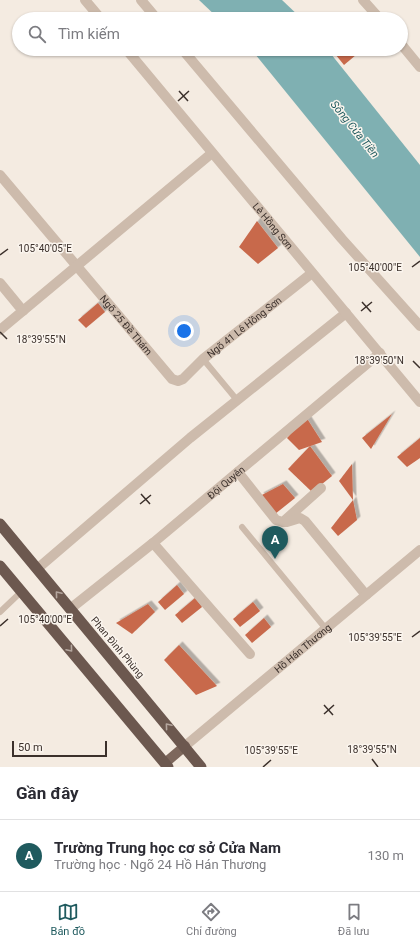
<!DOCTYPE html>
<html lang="vi">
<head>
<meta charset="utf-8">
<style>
	body { margin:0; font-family:Roboto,sans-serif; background:#f2f2f3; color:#2b2b33 }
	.scale { position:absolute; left:12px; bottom:10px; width:95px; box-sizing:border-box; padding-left:4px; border:2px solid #3b302b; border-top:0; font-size:11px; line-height:14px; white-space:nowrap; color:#3b302b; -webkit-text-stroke:3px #fbf5ee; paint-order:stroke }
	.you { position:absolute; left:184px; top:331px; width:14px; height:14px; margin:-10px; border:3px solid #fff; border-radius:50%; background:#1a73e8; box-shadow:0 0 0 6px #1a73e833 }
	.badge { display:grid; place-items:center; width:26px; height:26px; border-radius:50%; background:#1f5a5e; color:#fff; font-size:13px; font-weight:700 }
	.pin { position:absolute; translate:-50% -33px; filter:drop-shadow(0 1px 2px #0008) }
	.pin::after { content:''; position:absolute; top:21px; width:14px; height:12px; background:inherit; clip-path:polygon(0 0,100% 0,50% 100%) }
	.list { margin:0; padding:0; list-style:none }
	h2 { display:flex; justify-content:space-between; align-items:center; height:52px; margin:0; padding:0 16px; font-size:17px }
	h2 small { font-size:13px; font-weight:400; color:#7c7c81 }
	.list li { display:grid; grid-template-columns:26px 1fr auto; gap:12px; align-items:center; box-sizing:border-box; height:72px; padding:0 16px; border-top:1px solid #e1e1e2 }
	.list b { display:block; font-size:15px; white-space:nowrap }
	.list p { margin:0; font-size:13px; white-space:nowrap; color:#7c7c81 }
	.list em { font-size:13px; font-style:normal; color:#7c7c81 }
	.icon { flex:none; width:22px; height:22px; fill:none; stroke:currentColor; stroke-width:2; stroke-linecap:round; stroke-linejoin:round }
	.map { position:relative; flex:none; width:420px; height:767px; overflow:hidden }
	.search { position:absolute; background:#fff; box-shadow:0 1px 3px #0004; left:12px; right:12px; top:12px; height:44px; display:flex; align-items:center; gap:10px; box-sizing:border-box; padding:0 14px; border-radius:22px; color:#7c7c81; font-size:15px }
	.sheet { height:124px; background:#fff }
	nav { display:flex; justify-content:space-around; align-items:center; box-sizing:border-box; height:56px; border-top:1px solid #e1e1e2; background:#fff; font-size:11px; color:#7c7c81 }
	nav a { display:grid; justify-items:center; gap:2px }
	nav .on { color:#1f5a5e }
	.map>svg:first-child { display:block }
</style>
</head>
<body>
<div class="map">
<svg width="420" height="767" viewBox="0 0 420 767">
	<defs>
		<filter id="shadow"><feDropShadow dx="3.5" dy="-3.5" stdDeviation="0" flood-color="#0004"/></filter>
	</defs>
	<rect width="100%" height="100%" fill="#f4ebe1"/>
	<!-- water -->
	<g fill="#7fb0b2">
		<path d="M199 0H282L302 19H219Z"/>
		<path d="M251 49H327L420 165V257Z"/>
	</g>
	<!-- building -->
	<g fill="#c8694b" filter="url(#shadow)">
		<path d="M331 49H363L344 65Z"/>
		<path d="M257 221 278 248 258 264 239 247Z"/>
		<path d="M98 303 105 312 86 328 78 320Z"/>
		<path d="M392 414 371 449 362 438Z"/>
		<path d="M306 417 322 442 299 450 287 438Z"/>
		<path d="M420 438V458L407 467 397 457Z"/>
		<path d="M310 446 332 476 312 492 288 469Z"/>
		<path d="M352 464 353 500 339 481Z"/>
		<path d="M283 484 295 498 275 514 260 496Z"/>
		<path d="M353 500 357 520 338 536 331 528Z"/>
		<path d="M177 585 184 594 165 610 158 602Z"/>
		<path d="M195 598 202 607 182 623 175 615Z"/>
		<path d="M253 602 260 611 240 627 233 619Z"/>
		<path d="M148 604 155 612 132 634 116 623Z"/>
		<path d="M264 618 271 627 252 643 245 635Z"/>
		<path d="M179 645 217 686 196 695 164 660Z"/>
	</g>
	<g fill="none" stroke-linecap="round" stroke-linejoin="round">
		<!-- service -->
		<g stroke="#cdbbac" stroke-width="6">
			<path d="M203 359 237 400"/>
			<path d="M242 527 326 629"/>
			<path d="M0 612 22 591"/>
		</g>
		<!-- minor -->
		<g stroke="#cdbbac" stroke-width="10">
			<path id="s1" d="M0 175 172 379 178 381 183 379 203 359 312 273"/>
			<path d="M0 283 23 311"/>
			<path d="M0 330 212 153"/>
			<path d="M238 472 276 520 283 522 321 488"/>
			<path d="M283 522H287L300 518 305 521 366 595"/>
			<path d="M153 543 250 654"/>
			<path d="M37 569 190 438 346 313"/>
			<path id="s2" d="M70 609 153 543 380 353"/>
		</g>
		<!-- tertiary -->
		<g stroke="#cdbbac" stroke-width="10">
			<path d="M85 0 101 19"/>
			<path d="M141 0 157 19"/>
			<path d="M363 0 380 19"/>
			<path d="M401 44 420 67"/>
			<path id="s3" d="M126 49 420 402"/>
			<path d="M182 49 342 239 420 326"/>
			<path id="s4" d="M185 746 420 550"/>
		</g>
		<!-- primary -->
		<path stroke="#7d675c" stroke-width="10" d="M165 763 185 746"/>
		<!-- trunk -->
		<g stroke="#6c584f" stroke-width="11">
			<path d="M0 524 201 767"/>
			<path d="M0 566 168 767"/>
		</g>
	</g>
	<!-- one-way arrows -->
	<defs><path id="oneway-chevron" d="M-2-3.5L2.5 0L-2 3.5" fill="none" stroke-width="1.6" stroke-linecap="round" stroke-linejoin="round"/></defs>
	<g stroke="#b4a69e">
		<use href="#oneway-chevron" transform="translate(58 594) rotate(-130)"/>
		<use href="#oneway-chevron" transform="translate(70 649) rotate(50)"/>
		<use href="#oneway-chevron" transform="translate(168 726) rotate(-130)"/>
	</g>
	<!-- ticks -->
	<path fill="none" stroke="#3b302b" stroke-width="1.5" d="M179 91 188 101M178 101 189 91M0 255 8 249M412 267 420 261M362 302 371 312M361 311 372 302M0 332 7 339M413 361 420 368M141 494 150 504M140 504 151 495M0 626 8 619M412 637 420 631M324 705 333 715M324 714 334 705M372 759 378 767M263 767 271 760"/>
	<g text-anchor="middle" stroke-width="3" stroke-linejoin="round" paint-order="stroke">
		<!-- street labels -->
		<g font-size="10" fill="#3b302b" stroke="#fbf5ee">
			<text dy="4" stroke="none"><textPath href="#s3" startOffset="230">Lê Hồng Sơn</textPath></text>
			<text dy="4" stroke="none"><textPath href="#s1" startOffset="196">Ngõ 25 Đề Thám</textPath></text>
			<text dy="4" stroke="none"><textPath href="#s1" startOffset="359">Ngõ 41 Lê Hồng Sơn</textPath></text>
			<text dy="4" stroke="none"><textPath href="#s2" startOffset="201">Đội Quyên</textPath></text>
			<text transform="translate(118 647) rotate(50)" y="4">Phan Đình Phùng</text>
			<text dy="4" stroke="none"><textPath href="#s4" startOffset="153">Hồ Hán Thương</textPath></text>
		</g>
		<!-- water labels -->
		<g font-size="11" font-style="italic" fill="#1f5a5e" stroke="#fbf5ee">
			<text transform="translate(355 129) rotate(51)" y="4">Sông Cửa Tiền</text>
		</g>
	</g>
	<g font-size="10" text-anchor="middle" fill="#3b302b" stroke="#fbf5ee" stroke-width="3" stroke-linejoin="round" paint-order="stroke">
		<text x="45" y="252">105°40'05"E</text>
		<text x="375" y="271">105°40'00"E</text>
		<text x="41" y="343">18°39'55"N</text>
		<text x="379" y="364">18°39'50"N</text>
		<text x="45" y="623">105°40'00"E</text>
		<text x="375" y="641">105°39'55"E</text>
		<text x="372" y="753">18°39'55"N</text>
		<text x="271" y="754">105°39'55"E</text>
	</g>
</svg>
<div class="scale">50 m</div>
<div class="you"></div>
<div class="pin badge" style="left:275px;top:559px">A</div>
<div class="search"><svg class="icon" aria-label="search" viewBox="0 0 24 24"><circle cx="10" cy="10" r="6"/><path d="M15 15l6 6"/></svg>Tìm kiếm</div>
</div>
<section class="sheet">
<h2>Gần đây<small></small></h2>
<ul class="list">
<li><span class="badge">A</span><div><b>Trường Trung học cơ sở Cửa Nam</b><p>Trường học · Ngõ 24 Hồ Hán Thương</p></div><em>130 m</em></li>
</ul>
</section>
<nav>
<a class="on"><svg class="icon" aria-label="map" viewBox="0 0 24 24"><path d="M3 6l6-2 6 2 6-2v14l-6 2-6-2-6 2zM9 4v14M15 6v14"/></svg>Bản đồ</a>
<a><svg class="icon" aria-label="directions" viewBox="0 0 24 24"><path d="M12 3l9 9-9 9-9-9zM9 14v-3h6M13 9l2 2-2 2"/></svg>Chỉ đường</a>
<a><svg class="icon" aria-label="saved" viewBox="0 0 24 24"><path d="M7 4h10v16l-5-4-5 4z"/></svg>Đã lưu</a>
</nav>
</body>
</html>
